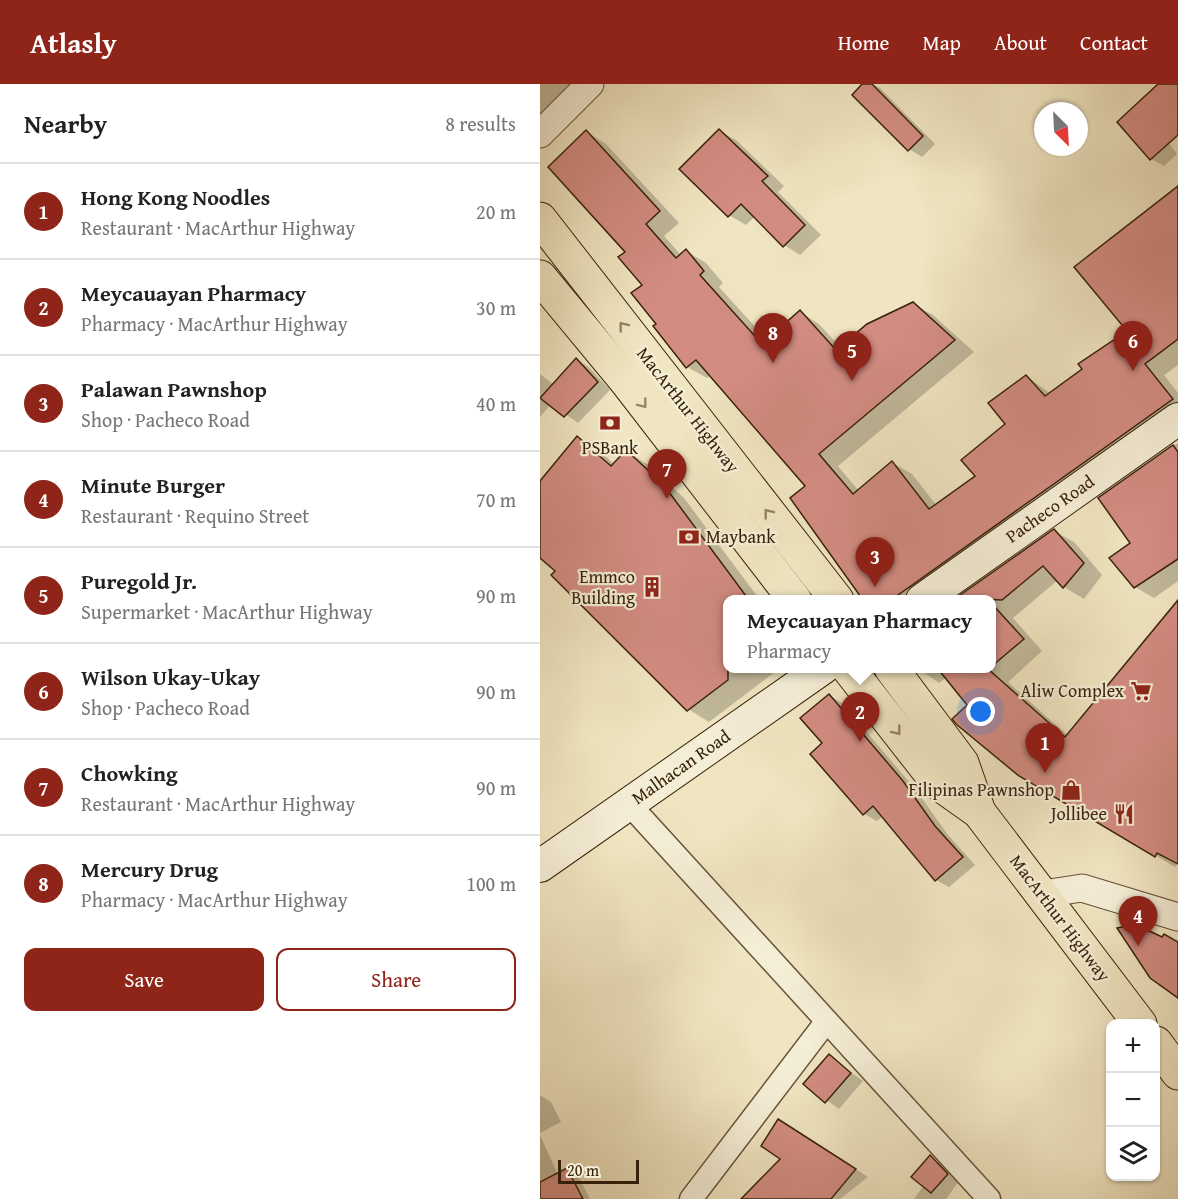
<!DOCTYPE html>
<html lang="en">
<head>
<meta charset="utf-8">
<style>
	body { margin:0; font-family:"Gentium Book Plus",serif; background:#f2f2f2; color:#222 }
	.controls { position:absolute; right:18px; bottom:18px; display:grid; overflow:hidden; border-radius:12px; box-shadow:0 2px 4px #0004 }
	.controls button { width:54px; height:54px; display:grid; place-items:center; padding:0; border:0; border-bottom:2px solid #e0e0e0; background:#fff; color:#222; font:30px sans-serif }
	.compass { position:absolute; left:494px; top:18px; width:54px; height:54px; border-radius:50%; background:#fff; box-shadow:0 2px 4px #0004; rotate:156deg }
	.scale { position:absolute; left:18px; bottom:15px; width:81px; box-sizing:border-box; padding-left:6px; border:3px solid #39220a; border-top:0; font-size:16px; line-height:21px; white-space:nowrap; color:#39220a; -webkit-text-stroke:4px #f5eed7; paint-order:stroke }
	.you { position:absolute; left:441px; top:628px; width:21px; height:21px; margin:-15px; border:4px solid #fff; border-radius:50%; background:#1a73e8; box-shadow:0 0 0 9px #1a73e833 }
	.badge { display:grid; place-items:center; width:39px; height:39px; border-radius:50%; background:#8f2418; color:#fff; font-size:20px; font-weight:700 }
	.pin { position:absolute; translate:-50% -50px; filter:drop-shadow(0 2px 3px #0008) }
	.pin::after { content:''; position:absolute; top:32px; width:21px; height:18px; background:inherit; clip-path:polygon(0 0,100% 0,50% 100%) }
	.popup { position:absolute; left:183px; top:511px; width:273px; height:78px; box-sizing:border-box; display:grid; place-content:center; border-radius:12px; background:#fff; filter:drop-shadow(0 2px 4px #0005); font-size:20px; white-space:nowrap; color:#767676 }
	.popup b { font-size:22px; color:#222 }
	.popup::after { content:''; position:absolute; left:50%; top:100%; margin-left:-12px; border:12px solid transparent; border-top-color:#fff }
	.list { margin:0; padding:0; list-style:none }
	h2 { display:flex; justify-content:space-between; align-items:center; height:78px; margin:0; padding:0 24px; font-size:26px }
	h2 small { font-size:20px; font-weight:400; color:#767676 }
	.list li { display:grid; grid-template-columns:39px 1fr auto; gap:18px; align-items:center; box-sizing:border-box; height:96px; padding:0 24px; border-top:2px solid #e0e0e0 }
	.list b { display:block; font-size:22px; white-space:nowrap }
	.list p { margin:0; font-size:20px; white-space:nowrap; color:#767676 }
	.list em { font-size:20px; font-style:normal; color:#767676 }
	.actions { display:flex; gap:12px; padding:18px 24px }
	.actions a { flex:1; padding:14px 0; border:2px solid #8f2418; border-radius:12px; text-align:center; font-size:21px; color:#8f2418 }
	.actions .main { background:#8f2418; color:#fff }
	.icon { flex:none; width:33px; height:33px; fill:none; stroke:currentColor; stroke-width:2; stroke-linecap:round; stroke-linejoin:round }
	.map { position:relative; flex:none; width:638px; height:1115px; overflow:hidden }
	header { display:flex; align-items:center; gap:36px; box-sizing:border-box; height:84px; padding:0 30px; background:#8f2418; color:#fff }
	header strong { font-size:28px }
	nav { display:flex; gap:33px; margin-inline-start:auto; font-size:21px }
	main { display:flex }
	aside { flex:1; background:#fff }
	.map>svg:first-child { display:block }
</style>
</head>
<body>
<header>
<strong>Atlasly</strong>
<nav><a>Home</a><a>Map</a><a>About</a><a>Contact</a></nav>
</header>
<main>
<aside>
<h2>Nearby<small>8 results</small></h2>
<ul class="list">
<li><span class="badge">1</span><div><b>Hong Kong Noodles</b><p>Restaurant · MacArthur Highway</p></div><em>20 m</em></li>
<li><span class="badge">2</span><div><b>Meycauayan Pharmacy</b><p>Pharmacy · MacArthur Highway</p></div><em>30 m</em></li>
<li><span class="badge">3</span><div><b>Palawan Pawnshop</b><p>Shop · Pacheco Road</p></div><em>40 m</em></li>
<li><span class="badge">4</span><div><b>Minute Burger</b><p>Restaurant · Requino Street</p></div><em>70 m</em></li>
<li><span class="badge">5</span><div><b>Puregold Jr.</b><p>Supermarket · MacArthur Highway</p></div><em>90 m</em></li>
<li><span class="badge">6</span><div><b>Wilson Ukay-Ukay</b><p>Shop · Pacheco Road</p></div><em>90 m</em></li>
<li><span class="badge">7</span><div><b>Chowking</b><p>Restaurant · MacArthur Highway</p></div><em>90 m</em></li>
<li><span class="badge">8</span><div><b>Mercury Drug</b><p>Pharmacy · MacArthur Highway</p></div><em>100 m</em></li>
</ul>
<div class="actions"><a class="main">Save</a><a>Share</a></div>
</aside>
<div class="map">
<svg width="638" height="1115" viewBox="0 0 638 1115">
	<rect width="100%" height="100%" fill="#f0e5c1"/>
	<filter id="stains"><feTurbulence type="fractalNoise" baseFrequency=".00333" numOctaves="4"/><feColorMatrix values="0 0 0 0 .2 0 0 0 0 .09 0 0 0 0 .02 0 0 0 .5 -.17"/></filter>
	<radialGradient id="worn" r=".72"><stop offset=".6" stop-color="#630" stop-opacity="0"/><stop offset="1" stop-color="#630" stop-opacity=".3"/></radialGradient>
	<!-- shadow -->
	<g fill="#0003">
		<path d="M0 0H29L39 16 0 55Z"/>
		<path d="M324 0H332L340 4 395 60 382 73 369 65Z"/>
		<path d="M609 31 637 70 624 82 611 75Z"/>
		<path d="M179 47 196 56 244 102 238 108 281 151 260 171 244 161 215 132 206 141 189 131Z"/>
		<path d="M47 48 66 60 139 139 124 152 141 171 146 167 166 179 183 199 179 203 228 257 260 228 279 240 301 264 373 220 393 231 434 268 298 382 319 407 353 379 372 390 397 422 437 393 467 340 486 292 511 310 589 247 631 109 638 113V281L624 291 638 309V340L389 516H323L267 403 171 291 167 294 147 283 118 240 105 201 87 168Z"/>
		<path d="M37 276 49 283 70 306 38 339 11 320 0 333V290L14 301Z"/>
		<path d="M38 354 59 366 74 380 86 367 107 380 144 414 220 516H188V584H240L169 638 148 625 18 487 0 472V399Z"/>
		<path d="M638 359V497L614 514 595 503 592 460 560 414Z"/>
		<path d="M514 447 534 458 562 491 544 515 524 503 518 496 473 534 502 567 468 598 528 652 638 519V779L635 783 480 691 407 593 399 599 377 584H452V516H416Z"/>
		<path d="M289 611 302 619 376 706 408 751 435 781 409 803 396 796 343 732 337 737 324 730 284 659Z"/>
		<path d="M289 972 323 997 299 1025 265 1000Z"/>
		<path d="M0 1011 11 1018 21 1038 0 1049Z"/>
		<path d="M256 1046 328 1093 300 1115H203L243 1075Z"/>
		<path d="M0 1051 18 1091 27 1086 39 1093 50 1115H0Z"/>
		<path d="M390 1073 402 1080 419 1097 406 1115H374L384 1101Z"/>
	</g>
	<!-- building -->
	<g fill="#d38c82" stroke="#39220a" stroke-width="1.5">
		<path d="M322 0H332L383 52 368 67 312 11Z"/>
		<path d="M618 0H638V51L610 76 577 38Z"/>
		<path d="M179 45 228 92 222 97 265 141 243 163 201 120 188 133 139 85Z"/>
		<path d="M46 46 120 127 106 140 136 174 146 165 164 187 160 191 222 260 260 226 296 266 327 240 373 218 415 256 279 370 313 410 352 377 389 425 435 392 421 376 465 340 448 319 486 291 505 312 542 285 538 280 587 247 534 183 638 102V255L605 280 633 315 351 516H323L250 414 265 402 156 276 146 284 113 242 116 240 91 209 102 201 78 173 85 168 8 83Z"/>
		<path d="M36 274 58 298 24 333 0 314Z"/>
		<path d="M37 352 71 382 86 366 123 400 209 516H188V596L147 627 11 491 15 487 0 474V397Z"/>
		<path d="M633 361 638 368V475L594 504 569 474 590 459 558 414Z"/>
		<path d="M514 445 544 479 523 504 503 482 462 516 416 514Z"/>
		<path d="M638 516V780L617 769 615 773 479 692 416 640 412 635 427 621 398 585H448L525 653Z"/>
		<path d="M452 520 484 555 452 582Z"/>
		<path d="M289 610 363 697 395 742 423 773 395 797 333 722 323 731 270 670 282 659 260 634Z"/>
		<path d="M595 840 622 853 624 850 638 858V914L610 894 577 844Z"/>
		<path d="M289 970 311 989 285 1019 263 1000Z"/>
		<path d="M238 1035 316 1085 291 1115H201L240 1075 221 1062Z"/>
		<path d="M390 1071 408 1090 391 1109 371 1093Z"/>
		<path d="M27 1084 43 1115H0V1098Z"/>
	</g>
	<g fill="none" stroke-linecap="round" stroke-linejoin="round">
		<!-- minor casing -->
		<g stroke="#675338" stroke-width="25">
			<g id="minor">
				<path d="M89 720 449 1115"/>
				<path d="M151 1115 286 938"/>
			</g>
		</g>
		<!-- tertiary casing -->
		<g stroke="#675338" stroke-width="29">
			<g id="tertiary">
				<path d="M0 50 50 0"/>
				<path d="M503 810 542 804 638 833"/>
			</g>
		</g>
		<!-- secondary casing -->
		<g stroke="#39220a" stroke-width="34">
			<g id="secondary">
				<path d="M382 516 638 335"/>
				<path d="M0 782 283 584"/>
			</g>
		</g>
		<!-- trunk casing -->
		<g stroke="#39220a" stroke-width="35">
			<g id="trunk">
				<path d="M0 135 297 516"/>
				<path d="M0 193 86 297 255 516"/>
				<path d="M308 584 398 699 439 728 600 940"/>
				<path d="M351 584 422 679 439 728"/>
				<path d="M616 959 638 989"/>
			</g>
		</g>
		<!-- minor -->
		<use href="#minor" stroke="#f5eed7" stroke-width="22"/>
		<!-- tertiary -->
		<use href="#tertiary" stroke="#f5eed7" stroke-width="27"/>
		<!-- secondary -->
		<use href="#secondary" stroke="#f5eed7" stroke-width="32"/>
		<!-- trunk -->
		<use href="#trunk" stroke="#f0e5c1" stroke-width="33"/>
	</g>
	<!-- one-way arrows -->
	<defs><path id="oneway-chevron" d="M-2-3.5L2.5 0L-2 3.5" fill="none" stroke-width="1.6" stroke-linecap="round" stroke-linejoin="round" transform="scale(1.5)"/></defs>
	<g stroke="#948466">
		<use href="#oneway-chevron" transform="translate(83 242) rotate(-128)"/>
		<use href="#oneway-chevron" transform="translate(103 320) rotate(52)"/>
		<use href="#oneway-chevron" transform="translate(228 429) rotate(-128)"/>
		<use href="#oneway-chevron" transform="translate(357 647) rotate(52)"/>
	</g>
	<!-- icons -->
	<defs>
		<g id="bank-bare" transform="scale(1.62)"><path d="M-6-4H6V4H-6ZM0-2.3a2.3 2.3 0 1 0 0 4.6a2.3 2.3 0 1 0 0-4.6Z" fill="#8f2418" stroke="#f5eed7" stroke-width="2.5" paint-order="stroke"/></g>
		<g id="building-bare" transform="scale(1.62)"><path d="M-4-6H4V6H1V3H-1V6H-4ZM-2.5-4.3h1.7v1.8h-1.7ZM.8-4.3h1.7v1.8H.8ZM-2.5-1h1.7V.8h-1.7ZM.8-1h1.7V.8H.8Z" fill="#8f2418" stroke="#f5eed7" stroke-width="2.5" paint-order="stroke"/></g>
		<g id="supermarket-bare" transform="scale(1.62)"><path d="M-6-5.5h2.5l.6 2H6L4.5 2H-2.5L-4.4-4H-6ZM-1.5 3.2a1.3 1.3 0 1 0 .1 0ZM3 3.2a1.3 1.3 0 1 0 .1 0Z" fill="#8f2418" stroke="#f5eed7" stroke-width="2.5" paint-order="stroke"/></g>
		<g id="shop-bare" transform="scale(1.62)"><path d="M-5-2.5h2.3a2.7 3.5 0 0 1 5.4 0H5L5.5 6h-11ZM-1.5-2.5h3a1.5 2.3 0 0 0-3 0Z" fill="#8f2418" stroke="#f5eed7" stroke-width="2.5" paint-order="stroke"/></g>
		<g id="restaurant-bare" transform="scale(1.62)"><path d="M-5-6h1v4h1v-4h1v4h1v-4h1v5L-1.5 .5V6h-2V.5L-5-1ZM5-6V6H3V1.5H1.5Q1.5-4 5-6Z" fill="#8f2418" stroke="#f5eed7" stroke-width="2.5" paint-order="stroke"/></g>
	</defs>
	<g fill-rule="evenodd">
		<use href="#bank-bare" x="70" y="339"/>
		<use href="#bank-bare" x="149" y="453"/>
		<use href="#building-bare" x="112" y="503"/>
		<use href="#supermarket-bare" x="601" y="607"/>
		<use href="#shop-bare" x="531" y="706"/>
		<use href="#restaurant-bare" x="584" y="730"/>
	</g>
	<g text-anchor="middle" stroke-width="4.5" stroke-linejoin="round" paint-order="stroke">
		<!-- street labels -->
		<g font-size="18" fill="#39220a" stroke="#f5eed7">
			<text transform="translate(148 326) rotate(52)" y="6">MacArthur Highway</text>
			<text transform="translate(510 425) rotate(-35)" y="6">Pacheco Road</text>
			<text transform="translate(141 683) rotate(-35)" y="6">Malhacan Road</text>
			<text transform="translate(520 834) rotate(53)" y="6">MacArthur Highway</text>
		</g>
		<!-- poi labels -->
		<g font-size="18" fill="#39220a" stroke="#f5eed7" text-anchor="end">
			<text x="70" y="370" text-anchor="middle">PSBank</text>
			<text x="166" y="459" text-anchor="start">Maybank</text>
			<text x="95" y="499">Emmco<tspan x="95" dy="21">Building</tspan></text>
			<text x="584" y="613">Aliw Complex</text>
			<text x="514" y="712">Filipinas Pawnshop</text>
			<text x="567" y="736">Jollibee</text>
		</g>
	</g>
	<rect width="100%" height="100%" filter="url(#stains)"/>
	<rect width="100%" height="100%" fill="url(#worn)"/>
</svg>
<div class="controls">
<button>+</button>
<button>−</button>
<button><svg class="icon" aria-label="layers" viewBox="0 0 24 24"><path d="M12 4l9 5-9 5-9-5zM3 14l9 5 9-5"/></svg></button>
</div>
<svg class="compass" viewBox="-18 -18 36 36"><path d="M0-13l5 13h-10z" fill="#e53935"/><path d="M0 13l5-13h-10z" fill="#767676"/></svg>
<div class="scale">20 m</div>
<div class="you"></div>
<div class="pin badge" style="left:505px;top:689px">1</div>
<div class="pin badge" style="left:320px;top:658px">2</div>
<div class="popup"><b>Meycauayan Pharmacy</b>Pharmacy</div>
<div class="pin badge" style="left:335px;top:503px">3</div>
<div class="pin badge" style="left:598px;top:862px">4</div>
<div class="pin badge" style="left:312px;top:297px">5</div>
<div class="pin badge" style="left:593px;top:287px">6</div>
<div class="pin badge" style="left:127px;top:415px">7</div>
<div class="pin badge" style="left:233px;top:279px">8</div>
</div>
</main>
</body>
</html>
